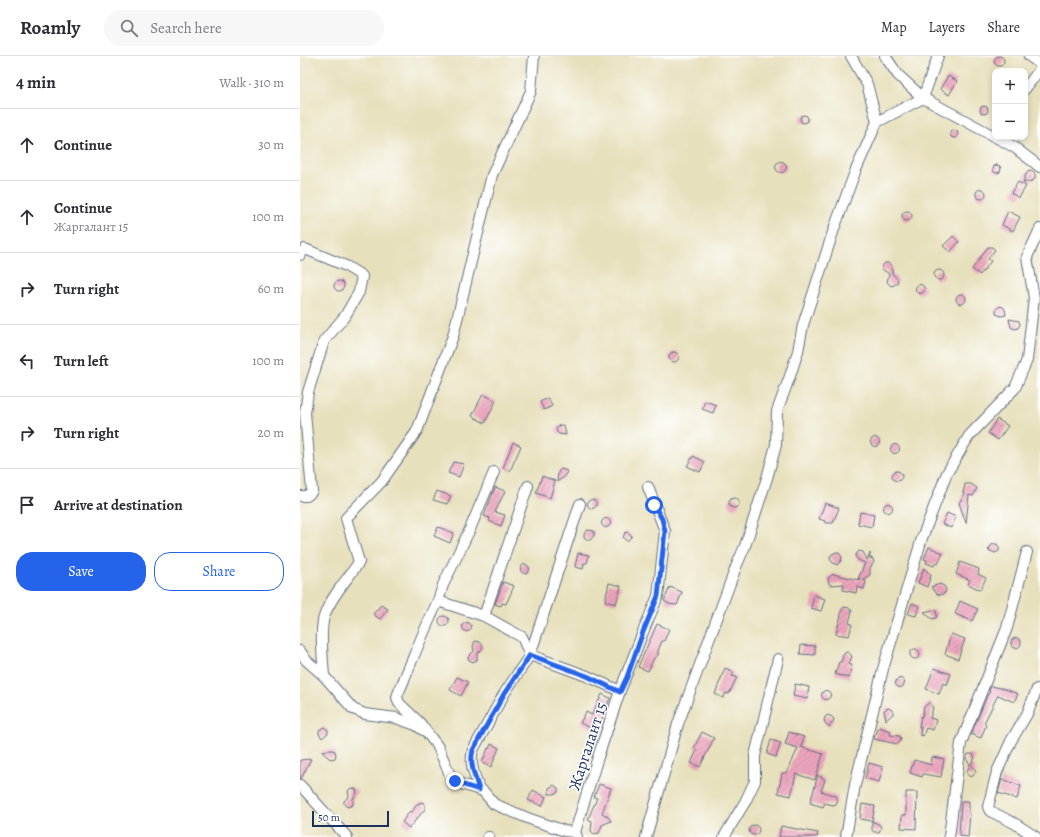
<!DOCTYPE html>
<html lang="en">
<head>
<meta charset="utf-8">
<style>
	body { margin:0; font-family:Alegreya,serif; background:#f7f7f7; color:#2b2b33 }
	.controls { position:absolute; right:12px; top:12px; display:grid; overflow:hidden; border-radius:8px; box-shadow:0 2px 6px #0003 }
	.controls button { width:36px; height:36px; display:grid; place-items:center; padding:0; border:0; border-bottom:1px solid #e1e1e2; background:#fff; color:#2b2b33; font:20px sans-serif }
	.scale { position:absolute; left:12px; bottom:10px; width:77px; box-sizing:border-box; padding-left:4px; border:2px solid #1b2f5e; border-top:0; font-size:11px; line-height:14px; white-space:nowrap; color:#1b2f5e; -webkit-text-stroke:3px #fff; paint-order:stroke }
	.stop { position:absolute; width:12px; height:12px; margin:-9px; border:3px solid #2563eb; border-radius:50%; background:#fff }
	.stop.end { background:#2563eb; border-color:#fff; box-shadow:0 1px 4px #0008 }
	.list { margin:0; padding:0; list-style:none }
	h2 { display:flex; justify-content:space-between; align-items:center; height:52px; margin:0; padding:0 16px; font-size:17px }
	h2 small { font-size:13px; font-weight:400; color:#7c7c81 }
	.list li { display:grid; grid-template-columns:26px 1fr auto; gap:12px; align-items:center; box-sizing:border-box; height:72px; padding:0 16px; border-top:1px solid #e1e1e2 }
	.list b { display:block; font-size:15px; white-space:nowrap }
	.list p { margin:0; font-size:13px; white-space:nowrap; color:#7c7c81 }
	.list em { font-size:13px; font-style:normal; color:#7c7c81 }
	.actions { display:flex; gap:8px; padding:12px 16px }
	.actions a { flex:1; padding:9px 0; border:1px solid #2563eb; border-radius:16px; text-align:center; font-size:14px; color:#2563eb }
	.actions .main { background:#2563eb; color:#fff }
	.icon { flex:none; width:22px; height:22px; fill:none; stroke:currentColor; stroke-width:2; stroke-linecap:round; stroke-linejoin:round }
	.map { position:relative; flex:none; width:740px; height:781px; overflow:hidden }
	header { display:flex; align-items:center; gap:24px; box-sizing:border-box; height:56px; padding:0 20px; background:#fff; border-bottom:1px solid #e1e1e2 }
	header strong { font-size:19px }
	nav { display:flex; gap:22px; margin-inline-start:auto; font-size:14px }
	.search { width:280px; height:36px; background:#f7f7f7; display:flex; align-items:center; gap:10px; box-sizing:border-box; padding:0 14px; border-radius:22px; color:#7c7c81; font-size:15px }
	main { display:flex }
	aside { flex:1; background:#fff }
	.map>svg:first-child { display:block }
</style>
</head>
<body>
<header>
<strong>Roamly</strong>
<div class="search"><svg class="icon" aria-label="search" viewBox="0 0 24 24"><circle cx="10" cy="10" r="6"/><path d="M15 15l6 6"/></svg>Search here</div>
<nav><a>Map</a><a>Layers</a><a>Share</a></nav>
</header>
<main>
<aside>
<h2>4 min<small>Walk · 310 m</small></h2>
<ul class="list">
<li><svg class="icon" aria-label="ahead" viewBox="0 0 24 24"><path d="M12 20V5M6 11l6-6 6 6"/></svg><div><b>Continue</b></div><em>30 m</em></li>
<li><svg class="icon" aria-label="ahead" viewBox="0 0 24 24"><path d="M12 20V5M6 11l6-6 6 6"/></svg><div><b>Continue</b><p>Жаргалант 15</p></div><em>100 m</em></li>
<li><svg class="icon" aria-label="right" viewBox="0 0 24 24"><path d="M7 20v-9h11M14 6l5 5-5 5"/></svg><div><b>Turn right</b></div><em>60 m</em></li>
<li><svg class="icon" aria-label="left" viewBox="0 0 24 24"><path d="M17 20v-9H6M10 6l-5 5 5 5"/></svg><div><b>Turn left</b></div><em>100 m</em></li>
<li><svg class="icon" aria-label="right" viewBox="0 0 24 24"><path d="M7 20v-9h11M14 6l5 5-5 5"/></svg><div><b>Turn right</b></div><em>20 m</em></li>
<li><svg class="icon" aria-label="arrive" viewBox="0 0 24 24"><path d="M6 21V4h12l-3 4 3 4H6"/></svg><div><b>Arrive at destination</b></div></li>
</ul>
<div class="actions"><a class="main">Save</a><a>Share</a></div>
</aside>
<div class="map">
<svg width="740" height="781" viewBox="0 0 740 781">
	<defs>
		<pattern id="building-hatch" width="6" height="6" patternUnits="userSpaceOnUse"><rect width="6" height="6" fill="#eda4bd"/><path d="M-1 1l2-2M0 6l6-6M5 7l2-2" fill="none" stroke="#bf869d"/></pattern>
	</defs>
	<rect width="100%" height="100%" fill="#fff"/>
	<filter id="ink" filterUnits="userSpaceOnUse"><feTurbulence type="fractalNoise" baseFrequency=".025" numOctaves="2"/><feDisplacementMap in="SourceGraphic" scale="8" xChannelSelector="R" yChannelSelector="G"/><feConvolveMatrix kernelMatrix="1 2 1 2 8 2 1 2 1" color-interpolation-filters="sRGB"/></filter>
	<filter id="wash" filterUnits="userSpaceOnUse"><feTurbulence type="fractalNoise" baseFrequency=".012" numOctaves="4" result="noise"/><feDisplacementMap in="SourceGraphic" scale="16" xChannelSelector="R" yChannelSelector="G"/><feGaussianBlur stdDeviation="0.9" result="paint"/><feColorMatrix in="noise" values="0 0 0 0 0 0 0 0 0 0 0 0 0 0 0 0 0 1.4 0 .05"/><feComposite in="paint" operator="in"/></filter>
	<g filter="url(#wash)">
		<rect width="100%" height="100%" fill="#e7e0bc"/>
		<g id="blocks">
			<!-- building -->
			<g fill="url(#building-hatch)">
				<circle cx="699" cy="5" r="5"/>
				<path d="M648 20 657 25 649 39 640 33Z"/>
				<circle cx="684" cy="54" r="4"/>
				<circle cx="504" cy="63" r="4"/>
				<circle cx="654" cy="78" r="4"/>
				<circle cx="481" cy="111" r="5.5"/>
				<circle cx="697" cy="113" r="4"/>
				<path d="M729 115 733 116 735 118V123L732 125 723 127 726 118Z"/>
				<path d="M718 126 726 130 719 142 711 137Z"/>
				<circle cx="681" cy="138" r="5"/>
				<circle cx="607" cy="160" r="5"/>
				<path d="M708 155 720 161 713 175 702 169Z"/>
				<path d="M653 180 659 186 650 196 643 190Z"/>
				<path d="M688 191H692L695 194 688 203 691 205 680 219 672 213Z"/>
				<path d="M585 207H588L592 210V217L598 224 597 227 594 229 591 230 587 226 589 218 582 213V210Z"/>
				<circle cx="639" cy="219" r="5"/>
				<circle cx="39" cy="230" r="5"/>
				<circle cx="620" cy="233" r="4.5"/>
				<circle cx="661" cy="243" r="5"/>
				<path d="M700 250 703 251 705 253 706 259 701 260 696 258V253Z"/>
				<path d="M709 263 719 265 720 268 718 272 715 273 711 271Z"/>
				<circle cx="374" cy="301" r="5"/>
				<path d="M183 338 196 345 185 367 172 360Z"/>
				<path d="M248 342 252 350 244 354 240 346Z"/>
				<path d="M405 345 416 349 413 357 402 353Z"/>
				<path d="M697 363 708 370 698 384 688 377Z"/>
				<path d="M259 369H261L264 370 266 379 259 378 257 376 256 373Z"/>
				<circle cx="575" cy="386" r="4.5"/>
				<path d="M213 386 221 390 210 415 203 412Z"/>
				<circle cx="595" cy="393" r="4.5"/>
				<path d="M393 400 405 406 400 416 387 410Z"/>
				<path d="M153 406 164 408 159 421 148 417Z"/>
				<path d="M261 413 267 415 265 420 257 426 258 416Z"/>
				<circle cx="597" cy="420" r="5"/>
				<path d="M242 420 255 425 250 442 236 437Z"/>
				<path d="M665 428H671L677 432 673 440 669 439 666 467 659 447 665 437H663Z"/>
				<path d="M195 431 205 435 195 456 205 459 201 470 189 465 190 462 184 460Z"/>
				<path d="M137 435 151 440 147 448 133 444Z"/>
				<circle cx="434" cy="447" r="5"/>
				<circle cx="292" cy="448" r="4.5"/>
				<path d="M525 447 539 452 533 467H525V465L519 463Z"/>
				<circle cx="588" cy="452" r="4.5"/>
				<path d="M560 456 574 459 572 471 558 468Z"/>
				<path d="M647 457 656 461 651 472 642 468Z"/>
				<circle cx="306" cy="467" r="4.5"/>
				<path d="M138 471 154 477 150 487 134 480Z"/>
				<path d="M287 474 294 475V480L290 484H288L284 481V478Z"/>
				<path d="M325 476 329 477 332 480 327 485 323 482Z"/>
				<path d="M693 488H697L699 492V495L695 497 688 494Z"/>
				<path d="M629 491 643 497 638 508 636 507 634 510 626 507 627 504 624 503Z"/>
				<path d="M559 495 563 496 567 504 570 497V502L573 503 574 506 570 512V519L563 524 566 525 564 533 557 531 556 537 543 534 544 528 531 529 529 528 528 522 533 518 559 524 560 522 558 523 565 507 558 504 555 500 557 497Z"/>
				<path d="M536 496 539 497 542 501 541 505 537 509 532 506 530 503 531 499Z"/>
				<path d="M278 497 289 499 287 507H284L283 513 275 511Z"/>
				<path d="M660 506 679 513 678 518 686 522 680 534 668 528 670 524 656 518Z"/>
				<circle cx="225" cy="513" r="4.5"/>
				<path d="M624 512 631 519 627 531 618 527Z"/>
				<path d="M203 526 214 530 206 548 202 547 201 550 195 548Z"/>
				<path d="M309 527 321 530 316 548 305 545Z"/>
				<path d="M640 528 644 530 646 533 645 537 640 539 637 538 631 531Z"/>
				<path d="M370 531 382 536 377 549 368 548V547L364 545Z"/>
				<path d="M514 539 525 543 521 555 511 552Z"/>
				<path d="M660 545 678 553 672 565 655 558Z"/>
				<path d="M612 547 619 550 616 560 608 558Z"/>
				<path d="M81 549 88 553 80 563 73 558Z"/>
				<path d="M544 551 550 552 552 555 549 567 552 568 549 580 536 578 541 559V555Z"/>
				<path d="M633 554 636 555 637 559 636 562 632 563 624 556Z"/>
				<circle cx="144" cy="565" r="5"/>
				<circle cx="167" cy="571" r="4.5"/>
				<path d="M357 568 369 573 364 585H362L358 595V599L354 602 348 615 338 611Z"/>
				<path d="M651 578 665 583 658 603 645 598Z"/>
				<circle cx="716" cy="587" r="5"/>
				<path d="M175 585 180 586 183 590 182 593 177 598V604L173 606 169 604 168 601 174 595 173 590Z"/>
				<path d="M501 589 515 590V599L500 598Z"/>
				<circle cx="615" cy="598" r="5"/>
				<path d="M546 596H548L552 600 549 609H552L549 622 535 618 539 606H541L543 599Z"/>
				<path d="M425 612 434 616 432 620 437 621 429 638 426 637 423 642 415 638Z"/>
				<path d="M634 612 651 618 647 629 643 627 639 638 626 633Z"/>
				<path d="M157 621 168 626 161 640 150 634Z"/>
				<circle cx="600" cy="627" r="4.5"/>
				<path d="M495 628 509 631 507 643 493 640Z"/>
				<path d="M691 630 705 633 718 638 714 646 698 639 684 667 686 669 681 682 671 678 688 638 690 636 689 635Z"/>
				<circle cx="526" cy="639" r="4.5"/>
				<path d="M302 638 310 642 297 675 280 667 286 656 292 659Z"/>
				<path d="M630 646 633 652 630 662 636 664 633 674 626 672 623 680 620 679 621 671H619L621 660 622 661 624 651Z"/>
				<path d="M589 652 593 655V658L586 664 584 655 586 653Z"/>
				<path d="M528 659 532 661 534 663 533 666 529 671 525 667 524 664 525 661Z"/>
				<path d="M24 671 28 674V677L22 682 19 678V674Z"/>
				<path d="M579 671 591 675 590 679 600 680 601 684 599 687 597 688 574 683 575 678H576Z"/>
				<path d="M402 676 414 682 400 711 391 707 397 694 394 692Z"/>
				<path d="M489 676 504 681 501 691 523 698 515 724 496 718 491 740 478 737 482 717H487L498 692 485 688Z"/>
				<path d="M471 684 481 687 476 701 467 698Z"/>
				<path d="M191 688 199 692 191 711 182 707 188 692 189 693Z"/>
				<path d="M32 694 35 695 36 699 35 702 32 703 29 702 21 695Z"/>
				<path d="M668 698H673L675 702 671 708 676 715 673 720 670 721 667 718V715L670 708 666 703Z"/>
				<path d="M632 701 644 703 641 721 623 718 622 721 610 717 614 704 631 709Z"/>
				<path d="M11 703 1 723H0V704Z"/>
				<path d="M569 707 583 711 579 726 565 722Z"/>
				<path d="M518 719 525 724 521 735 536 740 538 744 536 748 533 749 525 747 523 751 510 747Z"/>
				<path d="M702 723 721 730 717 743 698 737Z"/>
				<path d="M299 728 311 732 302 757 307 760 311 765 302 769 299 777 294 778 291 775 292 765 288 763 297 742 294 741Z"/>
				<path d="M254 729 258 732V736L254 738H249V732Z"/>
				<path d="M51 732 56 733 57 737 53 743V749L47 751 44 748V745L49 740 48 735Z"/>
				<path d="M233 734 246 741 242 750 228 744Z"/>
				<path d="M606 736H617L616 773 601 772 602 759H606Z"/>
				<path d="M661 745H669V758H670L668 781 659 780Z"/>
				<path d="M122 746 125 748V753L109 772 102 766 110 755 112 756 117 748Z"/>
				<path d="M562 748 575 750 572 765 560 763Z"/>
				<path d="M572 765 580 769 581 772 579 776H574L572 774Z"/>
				<circle cx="454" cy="774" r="5"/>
				<path d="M481 770 518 777 517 781H479Z"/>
			</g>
		</g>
	</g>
	<g filter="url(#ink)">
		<use href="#blocks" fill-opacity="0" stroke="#626d7f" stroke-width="1"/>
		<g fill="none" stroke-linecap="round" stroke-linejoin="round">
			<!-- minor casing -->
			<g stroke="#626d7f" stroke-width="12">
				<g id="minor">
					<path d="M551 0 567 28 577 66"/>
					<path d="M585 0 598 19 623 42 714 91 740 111"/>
					<path d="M729 0 740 8"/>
					<path d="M725 33 740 13"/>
					<path d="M0 199 5 193 46 210 62 220 59 236 45 260 24 285 8 336 5 357 12 435 7 440H0"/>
					<path d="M280 448 230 599 287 620 320 635"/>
					<path d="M138 545C126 570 116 595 105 621 103 628 99 634 97 641L99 647 119 666 138 691 150 719 155 725 161 728 183 735 194 748 230 763 265 775 275 776"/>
					<path d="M184 560 228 430"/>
					<path d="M0 595 6 604 24 620 53 653 65 658 96 662 116 669 123 674"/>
					<path d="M24 620C23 605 19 571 25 558 32 539 48 523 59 506L46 462 82 425 117 375 153 280 192 119 231 35 234 0"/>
					<path d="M0 729 47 781"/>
					<path d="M179 733C175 720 169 708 173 694L204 638 230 599 222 581 184 560 138 545 143 529 170 473 194 416"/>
					<path d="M188 781H189"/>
					<path d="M277 781 275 776 297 704 320 635 343 576 358 540 365 475 348 431"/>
					<path d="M346 781 378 668 436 511 445 490 467 422 476 389 477 355 490 320 498 295 503 269 534 173 555 116 577 66 623 42 638 0"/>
					<path d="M424 781 445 746 455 725V700L478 603"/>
					<path d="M546 781 555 729 583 613 622 482 647 417 669 380 715 332 727 304 734 242 727 201 740 173"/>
					<path d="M649 781 661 687 707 572 727 496"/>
					<path d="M736 781 714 767 690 755 688 751 697 716 711 685 727 658 737 633"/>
				</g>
			</g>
			<!-- minor -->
			<use href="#minor" stroke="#fff" stroke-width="10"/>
		</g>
	</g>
	<g fill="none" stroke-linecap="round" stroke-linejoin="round" filter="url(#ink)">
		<!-- route -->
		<path stroke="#2563eb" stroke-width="5" d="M155 725 161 728 179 734C175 720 169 708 173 694L204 638 230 599 287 620 320 636 327 621 343 576 358 540 365 475 362 463 354 449"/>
	</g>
	<g text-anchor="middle" stroke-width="3" stroke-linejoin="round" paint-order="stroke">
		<!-- street labels -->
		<g font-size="16" fill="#1b2f5e" stroke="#fff">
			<text transform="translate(287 690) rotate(-72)" y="6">Жаргалант 15</text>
		</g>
	</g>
</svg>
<div class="controls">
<button>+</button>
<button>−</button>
</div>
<div class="scale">50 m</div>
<div class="stop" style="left:354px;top:449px"></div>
<div class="stop end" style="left:155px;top:725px"></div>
</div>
</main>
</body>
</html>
